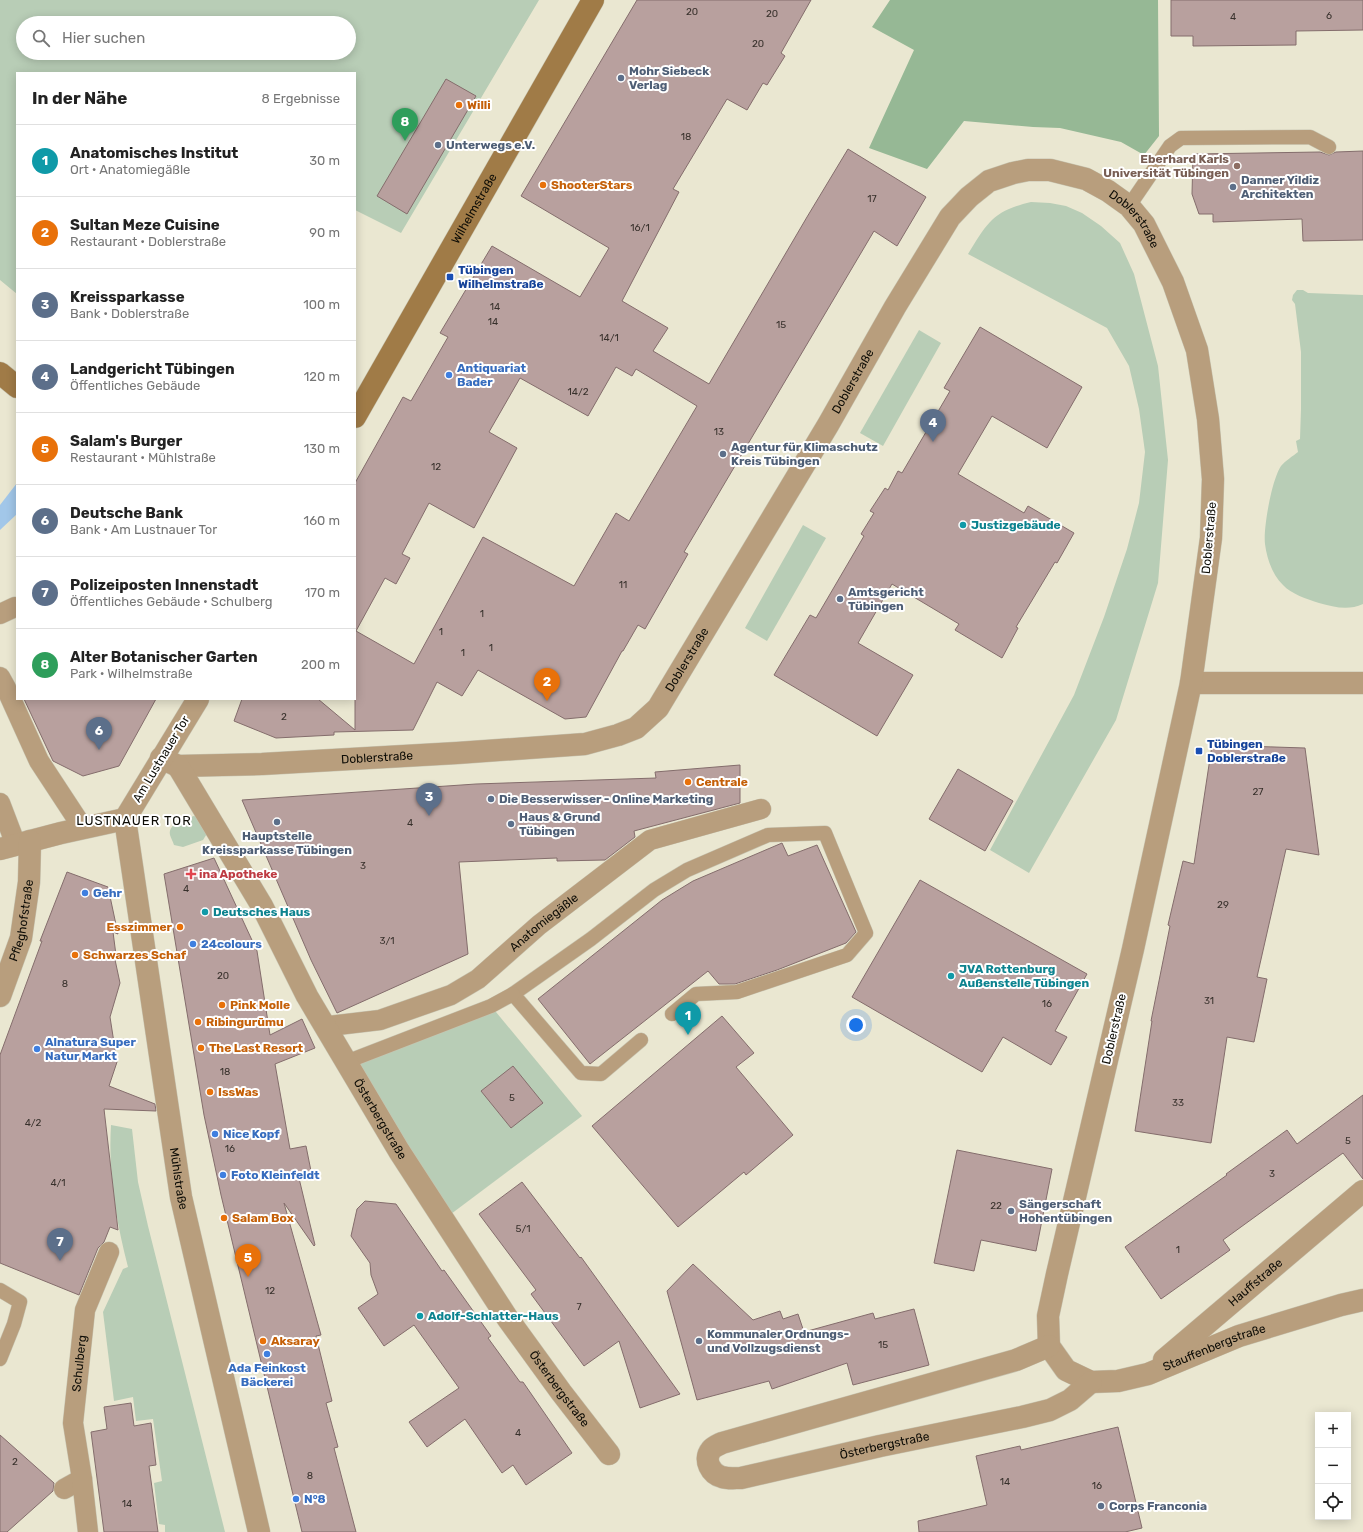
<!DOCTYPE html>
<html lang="de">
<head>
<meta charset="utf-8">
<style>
	body { margin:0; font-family:Rubik,sans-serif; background:#f6f6f6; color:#222 }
	.controls { position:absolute; right:12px; bottom:12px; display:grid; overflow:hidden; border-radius:0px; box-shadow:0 2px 10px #0003 }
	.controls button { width:36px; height:36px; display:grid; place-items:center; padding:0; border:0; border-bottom:1px solid #e0e0e0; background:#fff; color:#222; font:20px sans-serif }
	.you { position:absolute; left:856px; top:1025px; width:14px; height:14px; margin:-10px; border:3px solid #fff; border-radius:50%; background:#1a73e8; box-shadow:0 0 0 6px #1a73e833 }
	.badge { display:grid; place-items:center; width:26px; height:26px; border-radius:50%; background:#0f766e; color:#fff; font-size:13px; font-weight:700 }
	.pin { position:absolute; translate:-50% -33px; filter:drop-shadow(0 1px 2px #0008) }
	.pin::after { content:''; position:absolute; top:21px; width:14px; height:12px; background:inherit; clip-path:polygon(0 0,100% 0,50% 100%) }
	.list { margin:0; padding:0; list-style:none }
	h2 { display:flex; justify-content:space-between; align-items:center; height:52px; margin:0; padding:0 16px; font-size:17px }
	h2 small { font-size:13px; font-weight:400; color:#767676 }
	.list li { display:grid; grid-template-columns:26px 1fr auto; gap:12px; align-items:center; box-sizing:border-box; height:72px; padding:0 16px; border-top:1px solid #e0e0e0 }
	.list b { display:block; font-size:15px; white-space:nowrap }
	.list p { margin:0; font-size:13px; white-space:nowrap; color:#767676 }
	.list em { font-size:13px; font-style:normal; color:#767676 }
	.icon { flex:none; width:22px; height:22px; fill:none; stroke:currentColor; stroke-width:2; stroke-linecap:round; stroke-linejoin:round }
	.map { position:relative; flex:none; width:1363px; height:1532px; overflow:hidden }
	.search { position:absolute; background:#fff; box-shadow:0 2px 10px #0003; left:16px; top:16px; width:340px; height:44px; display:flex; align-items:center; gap:10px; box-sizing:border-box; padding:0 14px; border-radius:22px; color:#767676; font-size:15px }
	.panel { position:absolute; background:#fff; box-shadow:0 2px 10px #0003; left:16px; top:72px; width:340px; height:628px; border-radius:0px }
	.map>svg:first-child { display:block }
</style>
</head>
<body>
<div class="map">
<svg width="1363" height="1532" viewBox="0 0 1363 1532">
	<rect width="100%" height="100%" fill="#eae7d1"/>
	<!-- green -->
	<g fill="#b8cdb6" fill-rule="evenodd">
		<path d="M0 0H539L401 233 355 210V73H17V294L0 280ZM23 23H349V53H23Z"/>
		<path d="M1031 202 1050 203 1066 206 1082 213 1101 226 1120 243 1134 274 1158 366 1168 460 1158 583 1116 720 1029 873 990 850 1074 695 1104 617 1127 549 1139 503 1145 452 1139 409 1129 366 1107 328 968 254C988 222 993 211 1031 202Z"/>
		<path d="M1297 290H1303L1308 293 1363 295V604C1348 611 1334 607 1319 603 1307 599 1291 594 1283 585 1272 574 1267 559 1265 544 1263 528 1272 479 1281 466 1285 461 1293 456 1298 452L1296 441 1300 439 1301 409V352L1295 304 1292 300 1293 295Z"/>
		<path d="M919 330 941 343 883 446 860 433Z"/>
		<path d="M803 525 826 538 767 641 745 628Z"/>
		<path d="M194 816 203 819 208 832 203 840 183 847 174 845C173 842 171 838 170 835 168 823 185 819 194 816Z"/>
		<path d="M491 1006 582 1116 443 1220 346 1062Z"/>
		<path d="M111 1125 132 1129 138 1182 148 1226 225 1532H165V1525L159 1524 154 1483 162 1481 153 1419 136 1421 133 1397 114 1401 103 1312 123 1269 128 1267C116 1221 108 1173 111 1125Z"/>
	</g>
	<!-- forest -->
	<path fill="#96b895" d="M890 0H1158L1159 136 1144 155 1121 142 1060 128 1033 127 964 121 927 169 869 148 914 50 872 27Z"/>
	<!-- water -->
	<path fill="#a2c7e9" d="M17 483V514L0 530V505Z"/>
	<!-- building -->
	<g fill="#b8a09e" stroke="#846d6c" fill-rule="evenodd">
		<path d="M637 0H811L781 53 785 56 767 85 763 83 747 110 727 99 673 189 679 192 622 301 668 328 653 351 709 384 807 217 848 149 926 197 897 246 874 231 684 552 688 554 645 629 638 625 623 651H622L586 717 565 719 478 670 462 696 437 682 413 730 334 732V735L276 738 234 721 242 699H318L355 730V483L403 397 411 401 448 337 440 333 492 246 580 297 609 248 521 196ZM616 367 632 376 636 369 697 406 629 521 616 513 574 586 483 537 414 664 356 631 385 578 396 584 410 558 402 554 429 503 474 528 517 448 489 432 520 378 588 416Z"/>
		<path d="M1171 0H1363V30L1296 31V45L1193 46V36H1171Z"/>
		<path d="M446 79 476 96 407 214 377 196Z"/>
		<path d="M1363 151V240L1303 241 1302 219 1213 222V214H1199L1192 194 1193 154 1320 152 1329 155 1336 152Z"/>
		<path d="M980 327 1082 387 1047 448 992 416 958 474 1024 513 1028 506 1074 533 1057 563 1055 562 1016 627 1018 628 1002 658 955 630 959 624 892 584 858 643 913 675 877 736 774 675 810 615 816 618 864 536 861 534 874 513 870 511 885 488 888 490 898 471 902 473 950 391 944 388Z"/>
		<path d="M24 699H156L119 766 83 776 53 761Z"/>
		<path d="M1212 745 1305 748 1319 855 1286 849 1257 977 1267 979 1254 1042 1227 1037 1211 1143 1135 1131 1152 1021H1151L1170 926 1168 925 1183 861 1194 864Z"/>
		<path d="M740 765V803L634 831 635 837 605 860 557 861V858L459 862 468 954 337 1013 311 960 242 800 476 784 656 778 655 772Z"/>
		<path d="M958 769 1013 801 985 851 929 819Z"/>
		<path d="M782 843 788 856 817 845 856 932 846 943 777 970 735 984H719L708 971 590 1064 538 999 662 900 693 881Z"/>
		<path d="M214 858 257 951 270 1035 302 1019 315 1048 275 1064 290 1149 306 1146 311 1171 298 1174 315 1245 314 1246 284 1203 321 1335 316 1336 332 1401 326 1403 338 1447 334 1448 356 1532H302L221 1195 204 1115 164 874Z"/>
		<path d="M67 872 108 887 118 934 113 932 116 955H114L120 983 110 1017 117 1062 109 1086 155 1104 156 1111 104 1109 118 1230 110 1227 104 1242 98 1248 79 1295 0 1263V1055L42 941H40Z"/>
		<path d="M920 880 1087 974 1055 1031 1067 1037 1051 1065 1003 1037 982 1072 852 997Z"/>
		<path d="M722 1016 754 1053 736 1067 793 1135 746 1175 744 1172 678 1227 592 1126Z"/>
		<path d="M513 1066 543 1103 511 1128 481 1091Z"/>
		<path d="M1363 1095V1179L1343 1153 1223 1240 1230 1250 1161 1299 1125 1247 1227 1175 1226 1174 1287 1130 1297 1144Z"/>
		<path d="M957 1150 1052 1169 1036 1251 981 1240 974 1271 934 1263Z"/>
		<path d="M522 1182 580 1258 581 1257 680 1394 640 1408 619 1341 584 1366 531 1294 536 1290 479 1214Z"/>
		<path d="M365 1201 396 1204 442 1271 444 1270 491 1336 488 1338 520 1382H523L572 1453 526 1485 513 1465 502 1473 465 1419 427 1447 409 1422 459 1388 414 1325 384 1346 358 1308 378 1294 371 1275 370 1263 351 1236 357 1209Z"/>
		<path d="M693 1264 753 1320 780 1311 783 1319 798 1314 804 1332 873 1313 875 1319 914 1309 929 1365 853 1385 847 1363 772 1389 769 1381 697 1400 667 1291Z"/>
		<path d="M131 1403 134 1426 151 1423 156 1465 149 1466 158 1532H104L91 1432 107 1429 104 1407Z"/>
		<path d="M1118 1427 1142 1528 1125 1532H919L918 1521 987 1505 976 1456 1020 1446 1021 1450Z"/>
		<path d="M0 1435 54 1483 53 1491 7 1532H0Z"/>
	</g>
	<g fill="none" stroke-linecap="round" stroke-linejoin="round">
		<!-- service casing -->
		<g stroke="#c7c4b1" stroke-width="15">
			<g id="service">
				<path d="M1129 206 1170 146 1181 138 1310 137 1329 147"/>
				<path d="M641 1040 601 1074 581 1073 513 994 591 939 654 890 687 870 768 835 825 833 866 933 847 955 737 992 696 994 672 1014"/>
				<path d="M346 1062 491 1006 513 994"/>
				<path d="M0 1290 20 1302 14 1324 0 1359"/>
			</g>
		</g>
		<!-- pedestrian casing -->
		<g stroke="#c7c4b1" stroke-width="21">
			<g id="pedestrian">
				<path d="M0 614 15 607"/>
				<path d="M0 677 6 688 39 761 83 828"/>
				<path d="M0 803 16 845"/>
				<path id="s1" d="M325 1025 329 1026 380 1020 451 995 478 979 539 925 650 840 761 809"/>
				<path d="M64 1489 82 1479"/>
				<path id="s2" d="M88 1532 82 1479 73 1423 85 1310 109 1252"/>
			</g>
		</g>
		<!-- minor casing -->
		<g stroke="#c7c4b1" stroke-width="23">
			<g id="minor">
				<path d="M1191 683H1363"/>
				<path id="s3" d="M161 758 178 766 262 764 457 753 585 744 618 735 636 728 658 708 828 425 895 307 950 217 969 197 989 181 1013 173 1028 170H1050L1086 179 1108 191 1129 206 1144 224 1173 282 1197 350 1208 419 1213 479 1211 538 1191 683 1133 949 1057 1274 1048 1316 1049 1346 1066 1370 1091 1382 1118 1381 1148 1374 1239 1336 1341 1305 1363 1300"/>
				<path id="s4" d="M178 766 262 906 307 996 399 1151 508 1319 561 1392 609 1454"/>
				<path d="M0 849 61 833 125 819"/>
				<path id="s5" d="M0 996 21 938 29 882 30 841"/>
				<path id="s6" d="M1049 1346 1016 1360 722 1443C718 1445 713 1447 711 1450 703 1460 711 1474 722 1477 728 1479 735 1478 741 1478L880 1446 1022 1417 1050 1410 1070 1400 1091 1382"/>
				<path id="s7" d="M1164 1360 1363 1191"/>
			</g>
		</g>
		<!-- tertiary casing -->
		<g stroke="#c7c4b1" stroke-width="23">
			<g id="tertiary">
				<path id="s8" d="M198 699 125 819 181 1197 259 1532"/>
			</g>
		</g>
		<!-- secondary casing -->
		<g stroke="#c7c4b1" stroke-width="23">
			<g id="secondary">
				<path d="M0 373 17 387"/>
				<path id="s9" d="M355 417 593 0"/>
			</g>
		</g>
		<!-- service -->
		<use href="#service" stroke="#b89e7d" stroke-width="14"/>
		<!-- pedestrian -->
		<use href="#pedestrian" stroke="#b89e7d" stroke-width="20"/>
		<!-- minor -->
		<use href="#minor" stroke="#b89e7d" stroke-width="22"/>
		<!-- tertiary -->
		<use href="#tertiary" stroke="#b89e7d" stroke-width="22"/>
		<!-- secondary -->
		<use href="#secondary" stroke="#a07b47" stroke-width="22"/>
	</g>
	<!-- markers -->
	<g fill="#5c6f8a" stroke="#fff" stroke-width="1.5">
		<circle cx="621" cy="78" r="4"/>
		<circle cx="438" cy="145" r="4"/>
		<circle cx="1233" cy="187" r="4"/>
		<circle cx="723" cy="454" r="4"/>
		<circle cx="840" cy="599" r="4"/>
		<circle cx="491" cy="799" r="4"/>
		<circle cx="277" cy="822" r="4"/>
		<circle cx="511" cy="824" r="4"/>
		<circle cx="1011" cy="1211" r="4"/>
		<circle cx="699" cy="1341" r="4"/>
		<circle cx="1101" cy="1506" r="4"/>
	</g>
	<g fill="#e8710a" stroke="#fff" stroke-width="1.5">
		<circle cx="459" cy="105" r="4"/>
		<circle cx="543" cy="185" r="4"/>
		<circle cx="688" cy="782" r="4"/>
		<circle cx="180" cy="927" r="4"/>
		<circle cx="75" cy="955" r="4"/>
		<circle cx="222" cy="1005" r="4"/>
		<circle cx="198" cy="1022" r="4"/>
		<circle cx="201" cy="1048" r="4"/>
		<circle cx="210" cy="1092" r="4"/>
		<circle cx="224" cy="1218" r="4"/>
		<circle cx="263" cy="1341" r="4"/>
	</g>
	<circle fill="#8d6e63" stroke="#fff" stroke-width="1.5" cx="1237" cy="166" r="4"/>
	<g fill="#1a4fb4" stroke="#fff" stroke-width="1.5">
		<rect x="446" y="273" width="8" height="8" rx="2"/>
		<rect x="1195" y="747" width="8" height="8" rx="2"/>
	</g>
	<g fill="#3f7fe0" stroke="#fff" stroke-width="1.5">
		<circle cx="449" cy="375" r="4"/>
		<circle cx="85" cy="893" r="4"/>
		<circle cx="193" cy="944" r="4"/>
		<circle cx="37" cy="1049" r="4"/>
		<circle cx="215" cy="1134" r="4"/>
		<circle cx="223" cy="1175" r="4"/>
		<circle cx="267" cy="1354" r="4"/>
		<circle cx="296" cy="1499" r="4"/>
	</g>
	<g fill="#0f9aa8" stroke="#fff" stroke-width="1.5">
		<circle cx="963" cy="525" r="4"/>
		<circle cx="205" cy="912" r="4"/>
		<circle cx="951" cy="976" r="4"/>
		<circle cx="420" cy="1316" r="4"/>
	</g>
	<path fill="#e0444e" stroke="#fff" stroke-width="1.5" d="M189 868h4v4h4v4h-4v4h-4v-4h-4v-4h4z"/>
	<g text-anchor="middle" stroke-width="4" stroke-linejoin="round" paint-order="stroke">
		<!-- number labels -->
		<g font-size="10" fill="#38312c">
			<text x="692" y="15">20</text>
			<text x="772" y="17">20</text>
			<text x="1329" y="19">6</text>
			<text x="1233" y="20">4</text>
			<text x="758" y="47">20</text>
			<text x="686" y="140">18</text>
			<text x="872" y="202">17</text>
			<text x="640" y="231">16/1</text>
			<text x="495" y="310">14</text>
			<text x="493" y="325">14</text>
			<text x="781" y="328">15</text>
			<text x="609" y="341">14/1</text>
			<text x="578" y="395">14/2</text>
			<text x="719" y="435">13</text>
			<text x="436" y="470">12</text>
			<text x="623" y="588">11</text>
			<text x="482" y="617">1</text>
			<text x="441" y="635">1</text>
			<text x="491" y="651">1</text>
			<text x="463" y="656">1</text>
			<text x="284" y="720">2</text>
			<text x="1258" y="795">27</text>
			<text x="410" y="826">4</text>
			<text x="363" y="869">3</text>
			<text x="186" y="892">4</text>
			<text x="1223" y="908">29</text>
			<text x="387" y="944">3/1</text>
			<text x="223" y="979">20</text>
			<text x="65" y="987">8</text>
			<text x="1209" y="1004">31</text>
			<text x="1047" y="1007">16</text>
			<text x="225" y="1075">18</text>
			<text x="512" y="1101">5</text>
			<text x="1178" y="1106">33</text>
			<text x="33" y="1126">4/2</text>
			<text x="1348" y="1144">5</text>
			<text x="230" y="1152">16</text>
			<text x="1272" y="1177">3</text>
			<text x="58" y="1186">4/1</text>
			<text x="996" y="1209">22</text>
			<text x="523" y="1232">5/1</text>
			<text x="1178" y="1253">1</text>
			<text x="270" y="1294">12</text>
			<text x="579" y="1310">7</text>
			<text x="883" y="1348">15</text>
			<text x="518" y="1436">4</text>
			<text x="15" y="1465">2</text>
			<text x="310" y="1479">8</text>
			<text x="1005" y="1485">14</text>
			<text x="1097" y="1489">16</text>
			<text x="127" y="1507">14</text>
		</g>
		<!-- service labels -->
		<g font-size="12" font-weight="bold" fill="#4e5e75" stroke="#fff" text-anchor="start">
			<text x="629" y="75">Mohr Siebeck<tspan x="629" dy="14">Verlag</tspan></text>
			<text x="446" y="149">Unterwegs e.V.</text>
			<text x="1241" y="184">Danner Yildiz<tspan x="1241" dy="14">Architekten</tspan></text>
			<text x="731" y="451">Agentur für Klimaschutz<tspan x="731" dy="14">Kreis Tübingen</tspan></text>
			<text x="848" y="596">Amtsgericht<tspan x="848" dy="14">Tübingen</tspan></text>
			<text x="499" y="803">Die Besserwisser - Online Marketing</text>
			<text x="519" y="821">Haus &amp; Grund<tspan x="519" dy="14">Tübingen</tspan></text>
			<text x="277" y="840" text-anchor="middle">Hauptstelle<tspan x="277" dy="14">Kreissparkasse Tübingen</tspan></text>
			<text x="1019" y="1208">Sängerschaft<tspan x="1019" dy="14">Hohentübingen</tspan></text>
			<text x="707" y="1338">Kommunaler Ordnungs-<tspan x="707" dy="14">und Vollzugsdienst</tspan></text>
			<text x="1109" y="1510">Corps Franconia</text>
		</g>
		<!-- food labels -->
		<g font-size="12" font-weight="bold" fill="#c56008" stroke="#fff" text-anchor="start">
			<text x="467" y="109">Willi</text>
			<text x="551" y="189">ShooterStars</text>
			<text x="696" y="786">Centrale</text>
			<text x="172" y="931" text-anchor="end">Esszimmer</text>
			<text x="83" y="959">Schwarzes Schaf</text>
			<text x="230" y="1009">Pink Molle</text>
			<text x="206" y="1026">Ribingurūmu</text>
			<text x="209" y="1052">The Last Resort</text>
			<text x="218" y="1096">IssWas</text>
			<text x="232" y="1222">Salam Box</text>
			<text x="271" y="1345">Aksaray</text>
		</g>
		<!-- education labels -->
		<g font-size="12" font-weight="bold" fill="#785e54" stroke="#fff" text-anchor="end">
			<text x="1229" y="163">Eberhard Karls<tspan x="1229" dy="14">Universität Tübingen</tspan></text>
		</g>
		<!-- street labels -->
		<g font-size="12" fill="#0d0c06" stroke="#fff">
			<text dy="4" stroke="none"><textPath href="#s9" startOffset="240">Wilhelmstraße</textPath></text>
			<text dy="4" stroke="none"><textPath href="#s3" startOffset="1298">Doblerstraße</textPath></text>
			<text dy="4" stroke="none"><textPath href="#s3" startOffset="890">Doblerstraße</textPath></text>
			<text transform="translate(1209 538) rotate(-85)" y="4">Doblerstraße</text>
			<text dy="4" stroke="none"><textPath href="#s3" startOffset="566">Doblerstraße</textPath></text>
			<text dy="4" stroke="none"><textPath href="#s3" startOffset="218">Doblerstraße</textPath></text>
			<text transform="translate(161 759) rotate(-59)" y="4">Am Lustnauer Tor</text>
			<text dy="4" stroke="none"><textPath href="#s5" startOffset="79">Pfleghofstraße</textPath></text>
			<text dy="4" stroke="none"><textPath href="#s1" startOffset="249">Anatomiegäßle</textPath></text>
			<text transform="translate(1114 1029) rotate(-77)" y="4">Doblerstraße</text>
			<text dy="4" stroke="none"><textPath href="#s4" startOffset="407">Österbergstraße</textPath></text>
			<text dy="4" stroke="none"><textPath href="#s8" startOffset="504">Mühlstraße</textPath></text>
			<text dy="4" stroke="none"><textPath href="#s7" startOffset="120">Hauffstraße</textPath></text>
			<text dy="4" stroke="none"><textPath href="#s3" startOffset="2646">Stauffenbergstraße</textPath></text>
			<text dy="4" stroke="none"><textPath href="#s2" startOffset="170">Schulberg</textPath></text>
			<text dy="4" stroke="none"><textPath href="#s4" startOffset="731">Österbergstraße</textPath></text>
			<text dy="4" stroke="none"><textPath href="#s6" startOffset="555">Österbergstraße</textPath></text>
		</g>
		<!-- transit labels -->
		<g font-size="12" font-weight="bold" fill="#164399" stroke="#fff" text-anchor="start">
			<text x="458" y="274">Tübingen<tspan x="458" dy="14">Wilhelmstraße</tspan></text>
			<text x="1207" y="748">Tübingen<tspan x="1207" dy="14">Doblerstraße</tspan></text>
		</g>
		<!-- shop labels -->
		<g font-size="12" font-weight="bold" fill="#366cbe" stroke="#fff" text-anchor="start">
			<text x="457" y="372">Antiquariat<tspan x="457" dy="14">Bader</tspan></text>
			<text x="93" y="897">Gehr</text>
			<text x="201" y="948">24colours</text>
			<text x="45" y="1046">Alnatura Super<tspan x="45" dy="14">Natur Markt</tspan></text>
			<text x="223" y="1138">Nice Kopf</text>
			<text x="231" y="1179">Foto Kleinfeldt</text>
			<text x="267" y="1372" text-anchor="middle">Ada Feinkost<tspan x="267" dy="14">Bäckerei</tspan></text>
			<text x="304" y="1503">N°8</text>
		</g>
		<!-- culture labels -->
		<g font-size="12" font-weight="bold" fill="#0d838f" stroke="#fff" text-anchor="start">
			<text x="971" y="529">Justizgebäude</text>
			<text x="213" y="916">Deutsches Haus</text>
			<text x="959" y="973">JVA Rottenburg<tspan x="959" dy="14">Außenstelle Tübingen</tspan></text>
			<text x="428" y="1320">Adolf-Schlatter-Haus</text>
		</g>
		<!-- health labels -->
		<g font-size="12" font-weight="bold" fill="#be3a42" stroke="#fff" text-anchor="start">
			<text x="199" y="878">ina Apotheke</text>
		</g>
		<!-- neighbourhood labels -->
		<g font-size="13" letter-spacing="1" fill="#0d0c06" stroke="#fff">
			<text x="134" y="825">LUSTNAUER TOR</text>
		</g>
	</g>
</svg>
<div class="controls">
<button>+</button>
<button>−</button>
<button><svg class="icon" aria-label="locate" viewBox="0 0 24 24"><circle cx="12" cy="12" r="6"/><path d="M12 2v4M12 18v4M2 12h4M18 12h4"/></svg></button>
</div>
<div class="you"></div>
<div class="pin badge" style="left:688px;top:1035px;background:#0f9aa8">1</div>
<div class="pin badge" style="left:547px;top:701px;background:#e8710a">2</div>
<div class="pin badge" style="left:429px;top:816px;background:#5c6f8a">3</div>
<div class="pin badge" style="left:933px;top:442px;background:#5c6f8a">4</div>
<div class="pin badge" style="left:248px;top:1277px;background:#e8710a">5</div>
<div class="pin badge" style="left:99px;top:750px;background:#5c6f8a">6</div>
<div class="pin badge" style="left:60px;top:1261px;background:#5c6f8a">7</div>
<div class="pin badge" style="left:405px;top:141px;background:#2e9e5b">8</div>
<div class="search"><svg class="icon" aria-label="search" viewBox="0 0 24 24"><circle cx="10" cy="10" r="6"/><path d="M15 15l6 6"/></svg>Hier suchen</div>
<section class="panel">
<h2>In der Nähe<small>8 Ergebnisse</small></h2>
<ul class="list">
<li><span class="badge" style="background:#0f9aa8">1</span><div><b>Anatomisches Institut</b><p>Ort · Anatomiegäßle</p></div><em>30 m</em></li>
<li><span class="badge" style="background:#e8710a">2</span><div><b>Sultan Meze Cuisine</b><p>Restaurant · Doblerstraße</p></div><em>90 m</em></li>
<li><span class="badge" style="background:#5c6f8a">3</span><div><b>Kreissparkasse</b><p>Bank · Doblerstraße</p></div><em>100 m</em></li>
<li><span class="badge" style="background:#5c6f8a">4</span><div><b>Landgericht Tübingen</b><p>Öffentliches Gebäude</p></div><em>120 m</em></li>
<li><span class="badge" style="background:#e8710a">5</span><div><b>Salam's Burger</b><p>Restaurant · Mühlstraße</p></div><em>130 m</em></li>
<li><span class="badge" style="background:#5c6f8a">6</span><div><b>Deutsche Bank</b><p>Bank · Am Lustnauer Tor</p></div><em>160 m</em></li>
<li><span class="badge" style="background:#5c6f8a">7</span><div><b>Polizeiposten Innenstadt</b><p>Öffentliches Gebäude · Schulberg</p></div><em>170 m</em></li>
<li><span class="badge" style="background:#2e9e5b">8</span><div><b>Alter Botanischer Garten</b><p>Park · Wilhelmstraße</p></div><em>200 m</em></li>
</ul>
</section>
</div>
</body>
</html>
